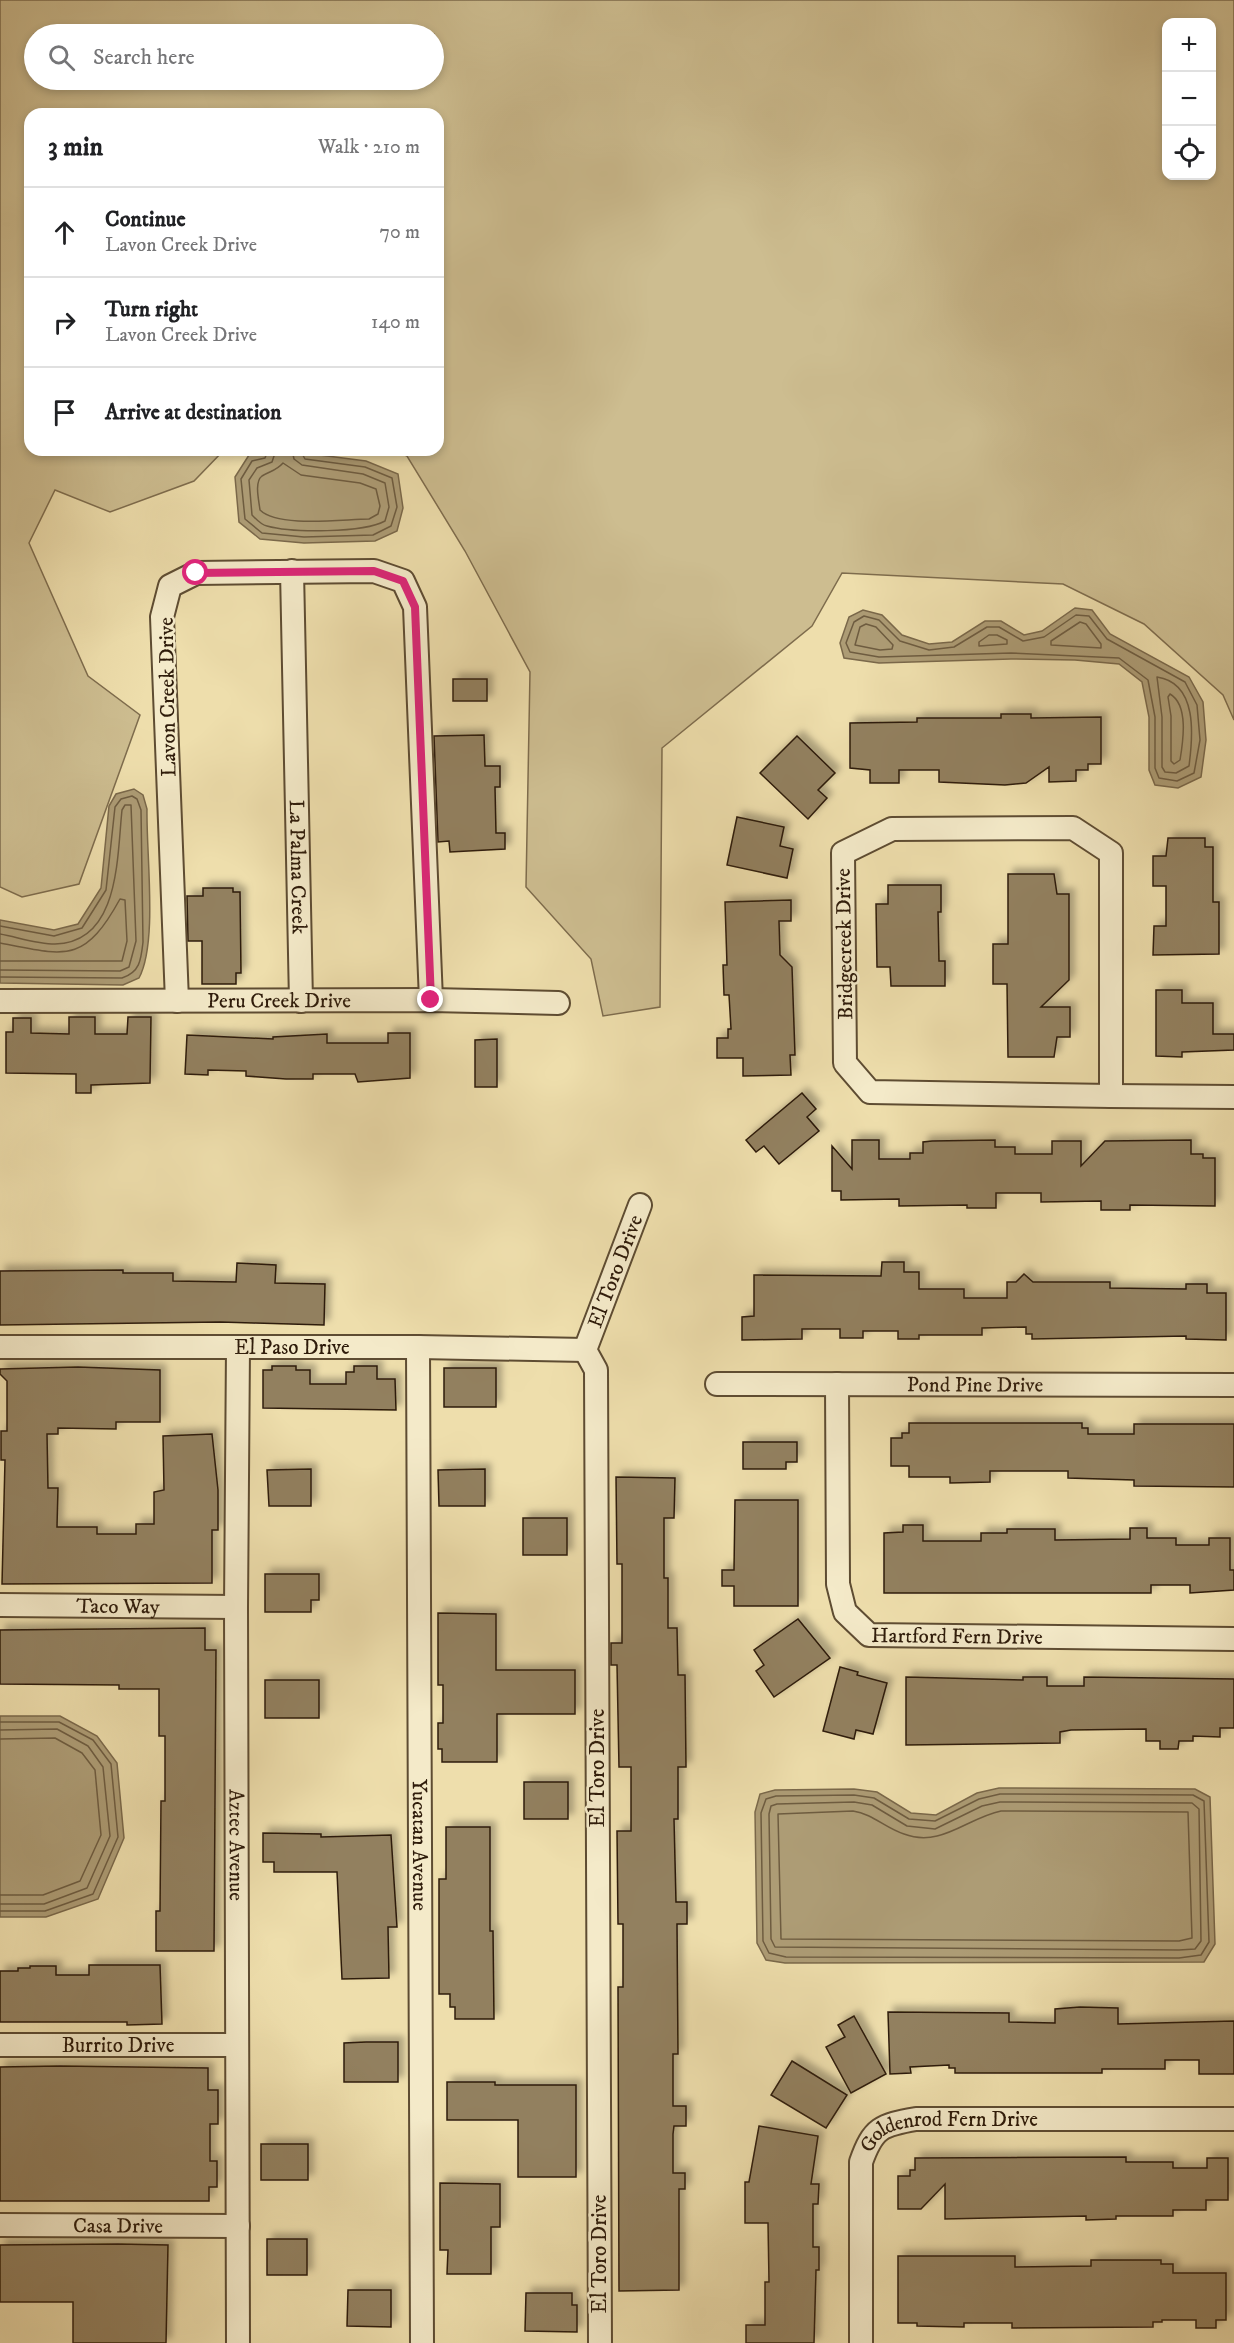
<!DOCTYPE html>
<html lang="en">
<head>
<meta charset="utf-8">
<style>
	body { margin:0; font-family:"IM FELL DW Pica",serif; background:#f6f6f6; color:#202124 }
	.controls { position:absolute; right:18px; top:18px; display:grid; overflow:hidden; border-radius:12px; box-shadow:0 3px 9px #0003 }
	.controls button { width:54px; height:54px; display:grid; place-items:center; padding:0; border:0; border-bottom:2px solid #e0e0e0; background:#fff; color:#202124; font:30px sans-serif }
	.stop { position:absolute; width:18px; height:18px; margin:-14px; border:4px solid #db2777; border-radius:50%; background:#fff }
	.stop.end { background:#db2777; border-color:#fff; box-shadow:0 2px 6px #0008 }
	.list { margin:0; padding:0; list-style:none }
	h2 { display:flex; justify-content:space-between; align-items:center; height:78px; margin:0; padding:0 24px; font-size:26px }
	h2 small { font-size:20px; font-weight:400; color:#757577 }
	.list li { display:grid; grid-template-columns:39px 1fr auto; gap:18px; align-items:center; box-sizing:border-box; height:90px; padding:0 24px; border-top:2px solid #e0e0e0 }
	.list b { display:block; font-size:22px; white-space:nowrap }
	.list p { margin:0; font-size:20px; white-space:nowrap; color:#757577 }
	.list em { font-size:20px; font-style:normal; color:#757577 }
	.icon { flex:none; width:33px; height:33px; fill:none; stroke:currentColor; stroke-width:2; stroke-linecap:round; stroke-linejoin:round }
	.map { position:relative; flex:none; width:1234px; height:2343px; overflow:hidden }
	.search { position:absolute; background:#fff; box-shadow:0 3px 9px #0003; left:24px; top:24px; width:420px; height:66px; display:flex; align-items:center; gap:15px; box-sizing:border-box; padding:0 21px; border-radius:33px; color:#757577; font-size:22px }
	.panel { position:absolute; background:#fff; box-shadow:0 3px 9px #0003; left:24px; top:108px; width:420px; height:348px; border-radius:18px }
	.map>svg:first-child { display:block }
</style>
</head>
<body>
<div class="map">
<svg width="1234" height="2343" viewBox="0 0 1234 2343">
	<defs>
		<filter id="shadow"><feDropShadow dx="5.5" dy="-5.5" stdDeviation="3" flood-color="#0004"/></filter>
	</defs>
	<rect width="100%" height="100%" fill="#eedeac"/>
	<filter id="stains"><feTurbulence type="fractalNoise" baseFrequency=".00333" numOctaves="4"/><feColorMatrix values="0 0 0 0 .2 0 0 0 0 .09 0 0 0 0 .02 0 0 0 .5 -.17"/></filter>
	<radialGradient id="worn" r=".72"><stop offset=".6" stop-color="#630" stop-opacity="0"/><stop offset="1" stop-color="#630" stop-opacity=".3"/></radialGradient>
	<!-- green -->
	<path fill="#cdbd90" stroke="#7e6c4d" stroke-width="1.5" fill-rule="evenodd" d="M0 0H1234V720L1223 695 1144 624 1063 584 842 573 812 626 662 748 660 1007 603 1016 591 959 526 887 530 672 465 551 407 456 393 450H438V114H30V450H224L194 481 110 512 55 490 29 543 88 676 140 715 79 884 22 897 0 887ZM1166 22H1212V176H1166ZM34 34H434V80H34Z"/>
	<!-- water -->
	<g fill="#ad9c75" stroke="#7a684a" stroke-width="1.5">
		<path d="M281 450 366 461 398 474 403 508 397 531 375 541 304 543 260 539 239 522 235 477 249 455Z"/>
		<path d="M1075 608 1092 610 1110 634 1189 677 1203 702 1206 740 1201 777 1178 788 1155 785 1149 770V717L1142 682 1119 664 1075 660 1011 659 879 663 844 658 840 643 849 617 863 610 882 615 902 635 929 644 952 642 985 621H1001L1024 635 1042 631Z"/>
		<path d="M134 789 143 795 147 809C146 854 158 942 139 978L123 985 0 983V920L54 930 78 924 101 888 109 806 116 794Z"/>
		<path d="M0 1716H60L97 1736 117 1763 124 1838 98 1899 46 1917H0Z"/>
		<path d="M999 1788 1195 1789 1210 1797 1215 1944 1204 1962 785 1963 766 1960 757 1943 755 1812 760 1794 775 1790 854 1789 877 1792 911 1813 936 1815 977 1793Z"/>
	</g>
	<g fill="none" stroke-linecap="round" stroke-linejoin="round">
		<!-- shore -->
		<g stroke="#6e5c40" stroke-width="1.5">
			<path d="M268 450 265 458 252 461 241 479 245 519 262 533 304 537 373 535 391 526 397 507 392 478 365 467 305 459 300 450"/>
			<path d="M276 450 272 462 257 468 249 480 252 515C256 519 261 525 267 526 292 533 363 533 385 521L389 507 385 483 363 474 302 465 294 459 292 450"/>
			<path d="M283 463 301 475 360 483 376 489 380 506 378 514 369 519C344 519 278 528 260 510 259 501 254 482 262 476 270 471 276 471 283 463Z"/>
			<path d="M1076 615 1089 616 1107 639 1185 682 1197 705 1200 740 1194 773 1177 781 1159 778 1155 768V717L1148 680 1119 658 1011 653 879 657 850 652 846 643 854 622 864 616 879 620 900 641 929 650 954 647 987 627H999L1023 641 1044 637Z"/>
			<path d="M1080 622 1086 624 1101 644V648L1051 645V641Z"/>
			<path d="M866 624 876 627 893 645 892 649 880 650 855 645 860 627Z"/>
			<path d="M989 635H997L1007 640V644L979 646V642Z"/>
			<path d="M1157 677C1198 683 1193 736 1189 766L1176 773 1165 772 1162 767V717Z"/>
			<path d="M1170 694C1189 705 1183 742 1180 760L1174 764 1171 761V716L1168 697Z"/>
			<path d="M0 926 54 936 82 928 106 890 115 807 121 799 132 796 137 799 141 810 143 942C141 960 140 972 122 978L0 977"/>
			<path d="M0 934C17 937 37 944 55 944 120 943 117 856 122 810L125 805H131L136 941 129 967 120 971 0 970"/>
			<path d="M0 943C67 956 84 964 120 899L125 900 127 941 122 961H0"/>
			<path d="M0 1722H59L93 1740 111 1764 118 1837 93 1894 45 1911H0"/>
			<path d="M0 1730 57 1729 88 1746 103 1767 110 1836 87 1888 44 1904H0"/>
			<path d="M0 1739 55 1738 82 1753 95 1770 101 1835 80 1881 43 1895H0"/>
			<path d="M1000 1794 1193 1795 1204 1801 1209 1942 1201 1955 1179 1958 786 1957 769 1953 763 1941 761 1813 766 1799 776 1796 854 1795 874 1798 909 1819 935 1821 979 1799Z"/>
			<path d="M854 1802 872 1805 907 1826 935 1829 982 1806 1000 1802 1192 1803 1199 1809 1201 1941 1195 1949 1179 1950 775 1947 771 1939 769 1814 771 1806 777 1804Z"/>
			<path d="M853 1811C873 1814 885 1828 904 1834 941 1848 967 1818 1001 1811L1188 1812 1192 1938 1179 1941 781 1939 778 1814Z"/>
		</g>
	</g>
	<!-- building -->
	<g fill="#92805e" stroke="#2e1b0a" stroke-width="1.5" filter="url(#shadow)">
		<rect x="453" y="679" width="34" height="22"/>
		<path d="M1001 714H1031V718L1101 717V764H1088V770H1076V781L1049 782V767L1026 783 1005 785 939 782V770H899V783H870V770L850 768V723L917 722V718H1001Z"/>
		<path d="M484 735 485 766H500V787H495L496 833H505V849L450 852 449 841 438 842 434 736Z"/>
		<path d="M797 736 835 773 818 790 827 798 808 819 760 773Z"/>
		<path d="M737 817 784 827 780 846 793 849 787 878 727 865Z"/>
		<path d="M1168 838H1205V847H1213V902H1219V954L1153 955 1154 926H1166V886H1153V856H1166Z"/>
		<path d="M1008 874H1054L1057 894H1069V980L1041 1007H1070V1037H1057L1054 1057H1008L1007 984H993V944H1008Z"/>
		<path d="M888 885H941V912H938L939 961H945V986H891L890 967H877L876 904H888Z"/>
		<path d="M203 888H233V892H240L241 973H236V984H202V941H188L187 896H203Z"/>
		<path d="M791 900V921H779L780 955 792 967 795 1055H790L791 1075 743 1076V1058H717V1038H728V1029H731L729 995H724L723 965H727L725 902Z"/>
		<path d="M1156 990H1182V1003H1213V1034H1234V1050L1182 1052V1057L1156 1056Z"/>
		<path d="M69 1017H95V1034H127L128 1017H151L150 1083 91 1085V1093H76V1074L6 1073V1032H13V1018H31V1033L69 1034Z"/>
		<path d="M388 1033H410V1078L358 1082 355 1074H313V1079H286L246 1076V1071L208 1070V1075L185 1074 187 1035 273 1039V1037L327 1034V1043H388Z"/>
		<path d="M497 1039V1087H475V1040Z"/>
		<path d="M802 1093 816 1109 807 1117 819 1131 779 1164 764 1146 756 1152 746 1140Z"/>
		<path d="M852 1140H879V1159H910V1153H923V1142L932 1141 995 1140V1147H1015V1154H1052V1141H1081V1166L1105 1141 1191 1140V1154H1203V1158H1215V1206L1130 1205V1210H1101V1201L1041 1202V1193H996V1208H967V1205L899 1206V1199L841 1200V1191H832V1146L852 1169Z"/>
		<path d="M882 1262H904V1272H919V1289H964V1298H1007V1282H1016L1024 1274 1033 1282H1110V1288L1186 1289V1284H1207V1293H1226V1340L1186 1339V1336L1032 1339V1334H1026V1327L982 1328V1335H919V1339H898V1331H863V1338H840V1329H802V1339L742 1340V1317L754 1316V1275L881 1276Z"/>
		<path d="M237 1263 276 1265 275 1283 325 1284 324 1325 220 1322 0 1325V1271L123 1270V1273H173V1281L236 1282Z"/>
		<path d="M272 1366H296V1370H310V1384H346V1372H354V1366H377V1379H395L396 1410 263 1408V1370H272Z"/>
		<path d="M78 1367 160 1370V1422H116V1429L58 1428V1434H47L48 1488H58L57 1527H97V1534H136V1524H154V1492L164 1490 163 1436 212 1434 218 1490V1530H212V1583L2 1584 5 1460H1V1431H7V1381L0 1374V1369Z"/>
		<rect x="444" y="1368" width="52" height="39"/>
		<path d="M909 1423H1082V1428H1088V1434H1134V1424H1234V1487L1134 1486V1480L1068 1478V1471H990V1482L950 1483V1477H909V1466H891V1438H902V1433H909Z"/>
		<path d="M743 1442H797V1462H786V1469H743Z"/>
		<path d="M311 1469V1506H269L267 1470Z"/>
		<path d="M485 1469V1506H439L438 1470Z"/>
		<path d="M616 1477 675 1478 674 1518H664V1578H668V1628H677L678 1675H685L686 1767H678V1819H674L676 1902H687V1924H677L678 2054H673V2106H686V2126H674L673 2134V2173H685V2189H679V2290L619 2291 618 1987H623V1924H618L617 1831H631V1767H619L617 1665H611V1643H622V1564H617Z"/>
		<path d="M735 1500H798V1606H734V1586H722V1570H734Z"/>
		<rect x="523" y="1518" width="44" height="37"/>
		<path d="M903 1525H923V1541H981V1533H1007V1529H1055V1540L1130 1539V1528H1147V1538H1176V1545H1209V1538H1230V1570H1234V1590L1190 1593V1585H1151V1593H884V1533L903 1532Z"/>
		<path d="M265 1574H319V1600H311V1612H265Z"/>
		<path d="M438 1613 496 1614V1670H575V1714H497V1762H442V1749H438V1723H443V1685H438Z"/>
		<path d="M798 1619 830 1658 774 1697 756 1671 764 1665 754 1650Z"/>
		<path d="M205 1628V1650H216L214 1951H156V1911H160L161 1801H165V1736H159V1689H119V1685L0 1684V1630Z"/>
		<path d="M840 1667 858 1672 857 1675 887 1683 873 1734 856 1730 854 1739 823 1731Z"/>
		<path d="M906 1677 1023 1680V1677H1047V1686H1084V1677L1234 1679V1728H1220V1737L1193 1736V1741H1179L1178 1749H1160V1741H1146V1729L1071 1730 1060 1732V1743L906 1745Z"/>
		<rect x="265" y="1680" width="54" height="38"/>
		<rect x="524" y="1782" width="44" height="37"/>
		<path d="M446 1827H490V1931H493L494 2019H455V2007H450V1994H439V1879H446Z"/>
		<path d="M263 1833 321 1834V1837L391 1835 397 1927H388L389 1978 342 1979 337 1872H274V1862H263Z"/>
		<path d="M89 1965H160L162 2024 127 2025V2022H0V1971H18V1968H30V1966H56V1975H89Z"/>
		<path d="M1080 2007 1118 2008V2024L1234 2021V2074H1199V2060H1165V2069H1102V2073H955V2068H949V2065L910 2067 911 2073 890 2074 888 2012 1009 2013V2022L1055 2023V2009Z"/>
		<path d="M854 2016 886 2074 851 2093 826 2047 845 2037 838 2025Z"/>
		<path d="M366 2042H398V2082H344V2043Z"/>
		<path d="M792 2061 847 2095 826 2128 771 2095Z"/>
		<path d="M60 2066 208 2068V2090H218V2124H210V2161H217V2187H209V2201H0V2067Z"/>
		<path d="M447 2082H495V2085H576V2177H518V2120H447Z"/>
		<path d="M759 2126 818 2136 811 2184H819L818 2204H813V2247H819V2270H816L814 2343H746V2325H765V2282H769L768 2223H745V2182H749Z"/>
		<rect x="261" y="2144" width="47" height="36"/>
		<path d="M1126 2157V2162H1173V2168H1207V2158H1228V2200H1206V2210H1173V2216H1116V2219L1086 2220V2216L945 2219V2184L921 2209H898V2176H910V2170H915V2158Z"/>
		<path d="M440 2183 500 2184V2227H491V2274H447L448 2250H440Z"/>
		<rect x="267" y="2239" width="40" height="36"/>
		<path d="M118 2244 168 2245 166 2343H73V2302H0V2245Z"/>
		<path d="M898 2256H1015V2267L1091 2266V2260H1161V2264H1173V2273H1226V2320H1216V2328H1196V2320H1162V2322H1153V2327L1012 2328V2323H964V2327L917 2326V2323H898Z"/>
		<path d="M348 2290H391V2327L347 2326Z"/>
		<path d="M526 2293H572V2305H577V2332L525 2331Z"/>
	</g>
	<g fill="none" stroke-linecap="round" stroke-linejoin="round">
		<!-- street casing -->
		<g stroke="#5e4c32" stroke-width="26">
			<g id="street">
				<path id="s1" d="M292 571 301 1001"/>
				<path d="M1073 828 1111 853V1096L870 1092 845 1063 843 853 892 829Z"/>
				<path id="s2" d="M0 1001 431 1000 558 1003"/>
				<path d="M177 1001 162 617 170 586 196 573 374 571 403 581 415 607 431 1000"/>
				<path d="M1111 1096 1234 1097"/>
				<path id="s3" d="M0 1347H418L585 1350"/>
				<path id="s4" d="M238 1347 236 1607 238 2343"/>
				<path id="s5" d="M418 1347 422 2343"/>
				<path id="s6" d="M717 1384 1234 1385"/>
				<path id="s7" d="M837 1384 838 1584 845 1612 869 1635 1234 1639"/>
				<path id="s8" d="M0 1605 236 1607"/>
				<path id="s9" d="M0 2045H237"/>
				<path id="s10" d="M0 2225 238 2226"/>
				<path id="s11" d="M600 2343 596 1370 585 1350 640 1205"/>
				<path id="s12" d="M861 2343V2162C873 2128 881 2125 916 2119H1234"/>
			</g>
		</g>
		<!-- street -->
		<use href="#street" stroke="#f4eac9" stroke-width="22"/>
	</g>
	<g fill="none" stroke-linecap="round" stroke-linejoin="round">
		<!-- route -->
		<path stroke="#db2777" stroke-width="8" d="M196 573 374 571 403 581 415 607 431 1000"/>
	</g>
	<g text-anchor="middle" stroke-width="5" stroke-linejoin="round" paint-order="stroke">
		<!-- street labels -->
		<g font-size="21" fill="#2e1b0a" stroke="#f4eac9">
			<text transform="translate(167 697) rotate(-91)" y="7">Lavon Creek Drive</text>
			<text dy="7" stroke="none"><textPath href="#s1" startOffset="296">La Palma Creek</textPath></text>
			<text transform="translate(844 944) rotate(-91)" y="7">Bridgecreek Drive</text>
			<text dy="7" stroke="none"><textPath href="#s2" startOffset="279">Peru Creek Drive</textPath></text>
			<text dy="7" stroke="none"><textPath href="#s11" startOffset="1080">El Toro Drive</textPath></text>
			<text dy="7" stroke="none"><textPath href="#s3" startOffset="292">El Paso Drive</textPath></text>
			<text dy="7" stroke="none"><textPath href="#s6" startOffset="258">Pond Pine Drive</textPath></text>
			<text dy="7" stroke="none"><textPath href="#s8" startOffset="118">Taco Way</textPath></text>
			<text dy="7" stroke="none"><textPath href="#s7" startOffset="350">Hartford Fern Drive</textPath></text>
			<text transform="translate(597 1768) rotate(-90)" y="7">El Toro Drive</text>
			<text dy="7" stroke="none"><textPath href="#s4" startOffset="498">Aztec Avenue</textPath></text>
			<text dy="7" stroke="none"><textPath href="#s5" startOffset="498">Yucatan Avenue</textPath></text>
			<text dy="7" stroke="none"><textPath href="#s9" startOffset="118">Burrito Drive</textPath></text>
			<text dy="7" stroke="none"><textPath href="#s12" startOffset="286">Goldenrod Fern Drive</textPath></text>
			<text dy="7" stroke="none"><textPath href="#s10" startOffset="118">Casa Drive</textPath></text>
			<text transform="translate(599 2254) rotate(-90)" y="7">El Toro Drive</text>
		</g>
	</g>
	<rect width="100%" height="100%" filter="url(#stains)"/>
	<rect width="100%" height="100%" fill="url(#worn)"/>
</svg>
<div class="controls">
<button>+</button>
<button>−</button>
<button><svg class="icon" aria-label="locate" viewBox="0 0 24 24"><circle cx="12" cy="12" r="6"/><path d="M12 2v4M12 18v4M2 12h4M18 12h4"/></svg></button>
</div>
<div class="stop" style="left:196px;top:573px"></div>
<div class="stop end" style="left:431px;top:1000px"></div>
<div class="search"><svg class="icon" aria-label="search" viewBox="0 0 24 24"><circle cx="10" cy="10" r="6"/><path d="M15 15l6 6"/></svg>Search here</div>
<section class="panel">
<h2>3 min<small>Walk · 210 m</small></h2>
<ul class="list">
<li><svg class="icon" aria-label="ahead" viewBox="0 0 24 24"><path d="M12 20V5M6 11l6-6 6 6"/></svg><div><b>Continue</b><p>Lavon Creek Drive</p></div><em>70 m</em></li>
<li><svg class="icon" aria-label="right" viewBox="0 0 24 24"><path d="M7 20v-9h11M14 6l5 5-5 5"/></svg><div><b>Turn right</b><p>Lavon Creek Drive</p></div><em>140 m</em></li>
<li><svg class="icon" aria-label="arrive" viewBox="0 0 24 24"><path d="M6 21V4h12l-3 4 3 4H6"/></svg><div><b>Arrive at destination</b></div></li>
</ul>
</section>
</div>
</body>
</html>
